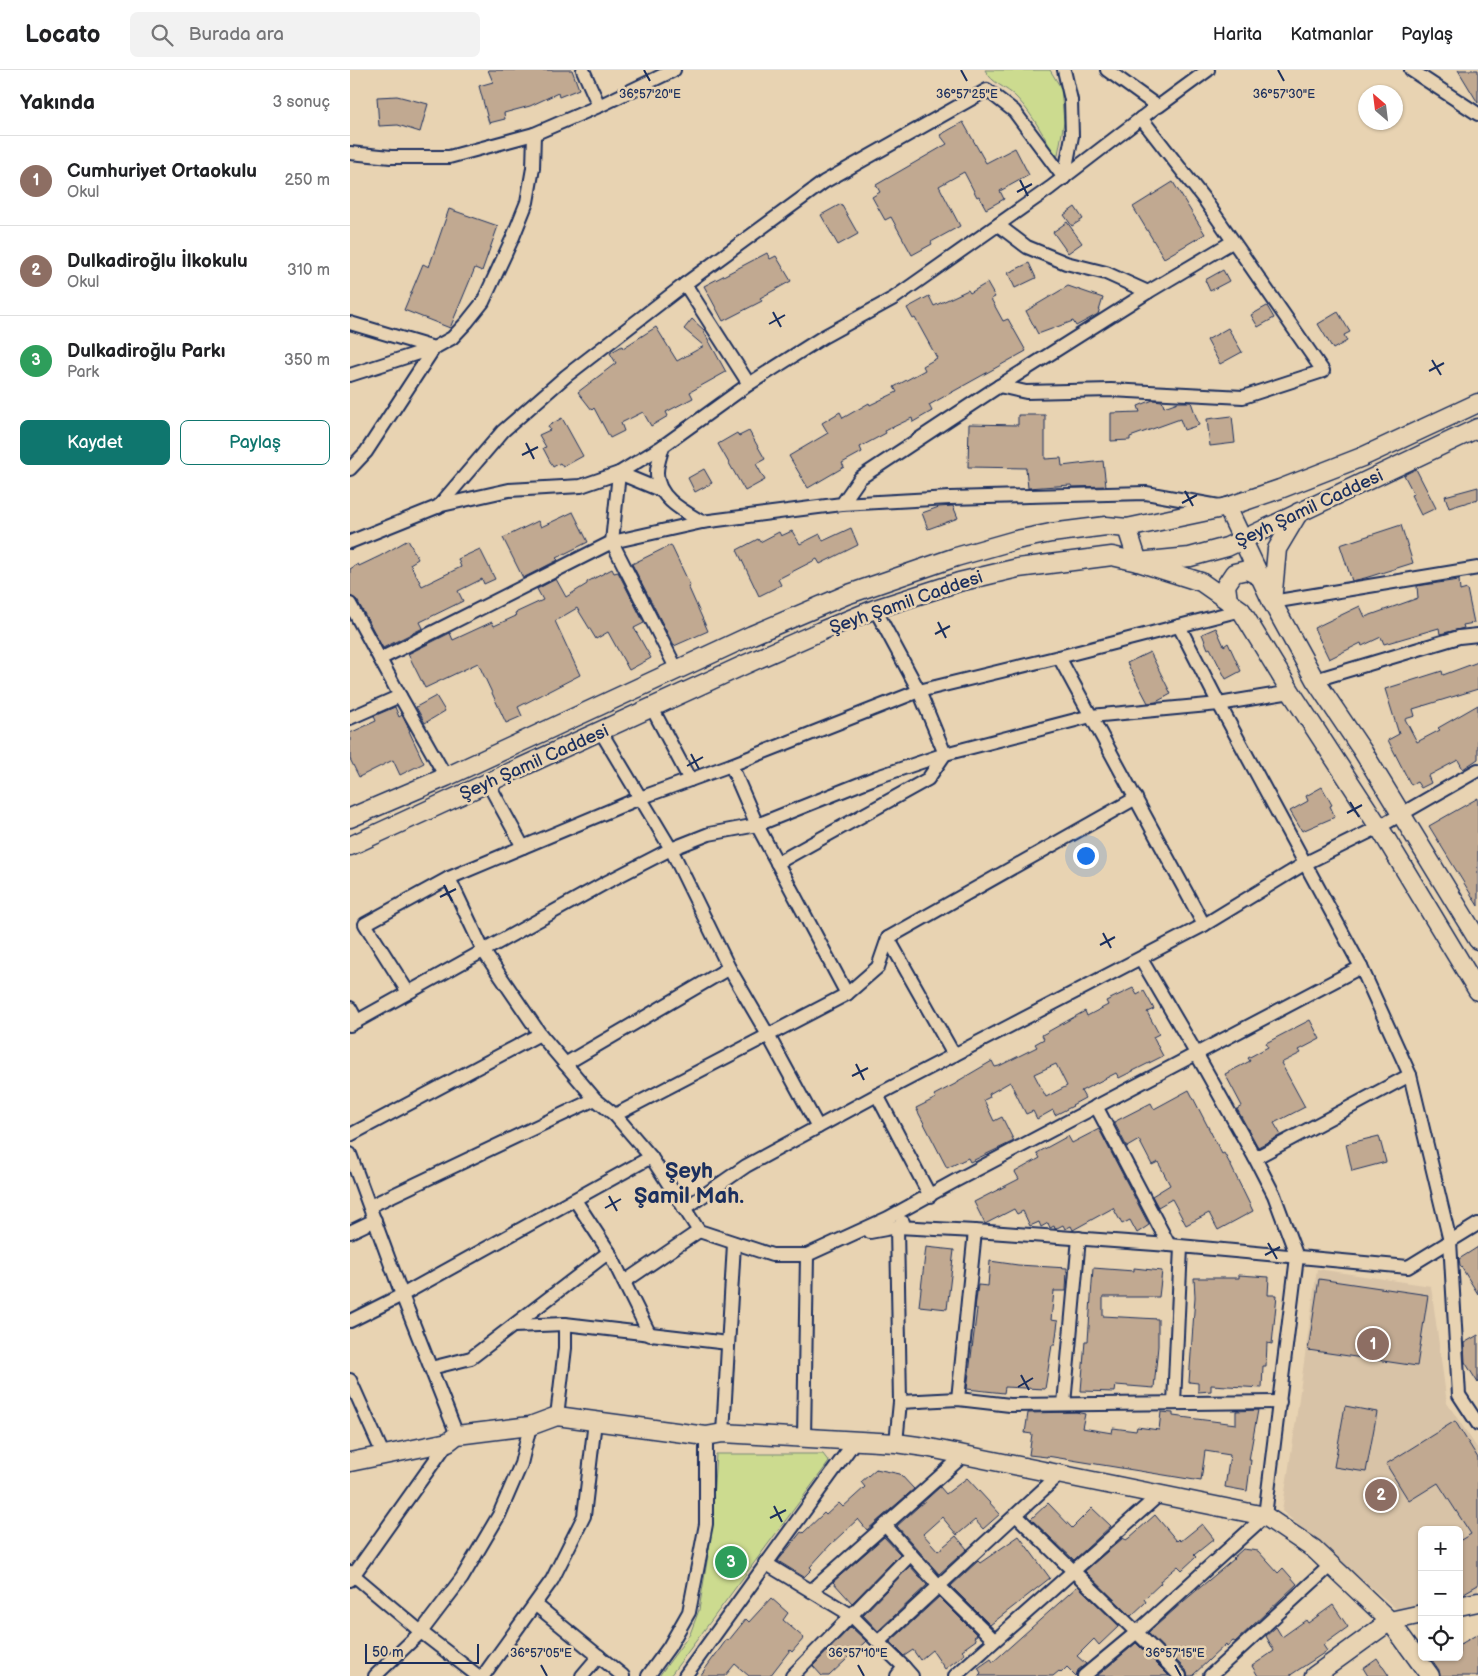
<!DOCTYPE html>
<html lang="tr">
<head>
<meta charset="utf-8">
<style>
	body { margin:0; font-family:"Balsamiq Sans",sans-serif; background:#f2f2f2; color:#202124 }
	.controls { position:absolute; right:15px; bottom:15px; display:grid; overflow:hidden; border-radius:8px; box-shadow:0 1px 4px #0004 }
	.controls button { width:45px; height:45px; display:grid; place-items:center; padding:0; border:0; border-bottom:1px solid #e0e0e0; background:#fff; color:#202124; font:25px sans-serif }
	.compass { position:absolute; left:1008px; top:15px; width:45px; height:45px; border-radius:50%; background:#fff; box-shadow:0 1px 4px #0004; rotate:332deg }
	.scale { position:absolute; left:15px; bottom:12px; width:114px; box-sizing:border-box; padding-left:5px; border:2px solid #1b2f5e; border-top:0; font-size:14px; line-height:18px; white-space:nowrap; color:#1b2f5e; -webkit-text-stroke:4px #e8d3b2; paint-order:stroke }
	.you { position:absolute; left:735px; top:785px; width:18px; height:18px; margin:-12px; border:4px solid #fff; border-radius:50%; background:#1a73e8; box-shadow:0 0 0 8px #1a73e833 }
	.badge { display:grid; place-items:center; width:32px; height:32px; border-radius:50%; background:#0f766e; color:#fff; font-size:16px; font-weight:700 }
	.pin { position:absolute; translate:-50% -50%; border:2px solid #fff; box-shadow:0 1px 5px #0006 }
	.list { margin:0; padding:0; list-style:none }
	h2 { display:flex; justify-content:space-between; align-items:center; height:65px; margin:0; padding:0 20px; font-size:21px }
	h2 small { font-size:16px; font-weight:400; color:#757577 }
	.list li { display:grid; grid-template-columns:32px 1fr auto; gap:15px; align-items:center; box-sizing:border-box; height:90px; padding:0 20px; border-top:1px solid #e0e0e0 }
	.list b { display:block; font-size:19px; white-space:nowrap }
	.list p { margin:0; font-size:16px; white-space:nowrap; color:#757577 }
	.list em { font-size:16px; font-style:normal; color:#757577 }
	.actions { display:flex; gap:10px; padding:15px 20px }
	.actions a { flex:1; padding:11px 0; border:1px solid #0f766e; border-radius:8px; text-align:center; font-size:18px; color:#0f766e }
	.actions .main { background:#0f766e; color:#fff }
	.icon { flex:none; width:28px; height:28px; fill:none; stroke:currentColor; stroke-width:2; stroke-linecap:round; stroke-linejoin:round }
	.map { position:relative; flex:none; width:1128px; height:1606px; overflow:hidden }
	header { display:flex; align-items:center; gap:30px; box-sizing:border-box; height:70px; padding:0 25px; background:#fff; border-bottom:1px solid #e0e0e0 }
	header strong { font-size:24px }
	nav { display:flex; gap:28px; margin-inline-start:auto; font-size:18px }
	.search { width:350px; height:45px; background:#f2f2f2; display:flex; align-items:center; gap:12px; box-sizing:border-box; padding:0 18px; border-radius:8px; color:#757577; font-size:19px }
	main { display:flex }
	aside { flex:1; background:#fff }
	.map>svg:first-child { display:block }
</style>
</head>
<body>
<header>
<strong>Locato</strong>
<div class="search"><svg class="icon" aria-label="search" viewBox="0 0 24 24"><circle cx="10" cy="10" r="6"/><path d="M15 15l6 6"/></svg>Burada ara</div>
<nav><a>Harita</a><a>Katmanlar</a><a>Paylaş</a></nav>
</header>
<main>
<aside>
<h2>Yakında<small>3 sonuç</small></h2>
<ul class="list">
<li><span class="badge" style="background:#8d6e63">1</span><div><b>Cumhuriyet Ortaokulu</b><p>Okul</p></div><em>250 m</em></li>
<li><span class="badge" style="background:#8d6e63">2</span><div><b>Dulkadiroğlu İlkokulu</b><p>Okul</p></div><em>310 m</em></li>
<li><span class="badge" style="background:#2e9e5b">3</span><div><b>Dulkadiroğlu Parkı</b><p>Park</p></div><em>350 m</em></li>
</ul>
<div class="actions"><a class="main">Kaydet</a><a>Paylaş</a></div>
</aside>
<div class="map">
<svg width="1128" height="1606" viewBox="0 0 1128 1606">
	<rect width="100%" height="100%" fill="#e8d3b2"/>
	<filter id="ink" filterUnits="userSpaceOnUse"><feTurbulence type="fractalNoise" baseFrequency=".02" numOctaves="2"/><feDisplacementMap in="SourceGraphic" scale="10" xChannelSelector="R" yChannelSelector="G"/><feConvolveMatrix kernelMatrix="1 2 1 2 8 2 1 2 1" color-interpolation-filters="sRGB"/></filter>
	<g filter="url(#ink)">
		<!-- built -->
		<path fill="#d8c3a7" d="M967 1199 1081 1216 1097 1333 1128 1379V1524L1109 1528V1460H1072V1537L1050 1542 932 1441 943 1371Z"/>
		<!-- green -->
		<g fill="#ccdb8f" stroke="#748576">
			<path d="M635 0H700L711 18 714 52 707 90C695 68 684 46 667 28 657 17 642 14 635 0Z"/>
			<path d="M366 1384H473L479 1392 320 1606H309L340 1564 349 1540 360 1473Z"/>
		</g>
		<!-- building -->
		<g fill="#c1a991" stroke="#1b2f5e" fill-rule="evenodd">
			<path d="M138 0H222L229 19 209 27 208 23 180 36 154 43 155 49 139 53 129 16 143 12Z"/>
			<path d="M1108 0H1128V33Z"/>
			<path d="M47 26 78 34 70 62 48 55 29 56 27 27Z"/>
			<path d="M613 52 636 93 665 78 679 105 650 121 654 129 636 139 629 126 627 127 614 102 589 116 610 156 581 172 582 174 562 185 541 147 535 150 522 127 530 122 526 115 597 74 590 65Z"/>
			<path d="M823 112 855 164 814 188 783 137Z"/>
			<path d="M491 134 508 164 488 175 471 145Z"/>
			<path d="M725 137 733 149 722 156 714 145Z"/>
			<path d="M99 139 148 156 132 201 125 198 100 258 54 240 73 194 79 197Z"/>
			<path d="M717 152 732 173 718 183 703 162Z"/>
			<path d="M417 183 420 189 426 186 441 211 410 228 412 231 373 251 354 216Z"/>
			<path d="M679 193 686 208 665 218 658 203Z"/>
			<path d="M873 200 879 211 860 221 855 210Z"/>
			<path d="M637 213 645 227 641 229 653 251 658 249 676 281 579 335 582 341 563 352 562 348 535 361 536 363 510 377 512 382 492 393 494 397 458 418 439 386 478 363 472 353 490 342 493 348 519 333 520 335 547 322 544 317 575 300 573 296 587 288 565 248 563 249 557 238 579 226 584 236 618 220 620 223Z"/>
			<path d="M718 216 753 228 748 244 726 256 723 251 688 264 676 241Z"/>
			<path d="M917 236 924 248 908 257 901 245Z"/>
			<path d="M988 242 1000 262 994 265 997 271 983 279 968 254Z"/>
			<path d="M342 249 355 261 354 262 376 302 340 322 343 328 316 342 318 346 301 356 293 342 271 353 274 361 260 368 244 338 242 340 228 322 266 293 260 283 272 276 273 278 306 257 327 291 354 276 334 259Z"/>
			<path d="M878 258 892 282 870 294 857 270Z"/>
			<path d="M803 330 812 331 814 337 828 332H841L849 355 834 360 830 349 780 367V370L761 371V343L790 342 788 336Z"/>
			<path d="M668 345H695V389L711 388 712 396 753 391 756 416 722 417 721 415 678 418 676 398 618 397 619 354 668 355Z"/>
			<path d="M882 346 885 373 860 376 857 349Z"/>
			<path d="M212 348 233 386 213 397 210 393 203 397 193 378 196 377 189 365 200 360 198 356Z"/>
			<path d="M399 361 415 389 406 394 415 410 395 421 368 374 387 363 389 366Z"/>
			<path d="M354 399 362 413 345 422 338 408Z"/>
			<path d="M1066 399 1086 438 1071 445 1061 425 1064 424 1054 405Z"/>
			<path d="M1128 417V429L1099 438 1095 426Z"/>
			<path d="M603 436 608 448 578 459 572 443 589 437Z"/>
			<path d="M223 442 238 472 206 488 208 490 173 508 153 468 188 451 191 457Z"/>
			<path d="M1051 455 1063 493 1015 508 1002 511 990 475Z"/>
			<path d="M501 458 508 475 470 494 467 489 428 509 431 515 409 526 387 480 408 469 410 472 429 462 431 466 442 461 450 474 470 464 473 471Z"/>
			<path d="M58 470 68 489 60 494 72 516 111 497 108 489 130 479 145 509 134 514 132 509 108 521 113 531 70 552 73 558 33 578 7 530 0 526V499L8 494 9 496 30 486Z"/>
			<path d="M321 475 340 515 338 516 358 561 324 576 282 494Z"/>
			<path d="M262 499 264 503 268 502 294 553 284 558 301 588 279 600 258 562 246 569 227 538 205 551 230 605 168 637 172 646 156 653 128 593 75 618 58 584 100 563 103 570 142 552 144 556 166 546 165 543 193 530 187 519 206 509 216 527 237 514V512Z"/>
			<path d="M1109 510 1110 521 1117 519 1124 553 1113 555 1114 558 1090 564 1089 558 1034 574 1031 567 1012 576 1011 573 979 589 964 558 1010 536 1015 547 1068 528 1067 516Z"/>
			<path d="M866 558 874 576 878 573 891 601 876 609 860 578 858 579 852 564Z"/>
			<path d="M800 582 821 624 806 632 798 633 777 593Z"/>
			<path d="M1128 592V619L1063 639 1065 646 1055 649 1067 672 1090 660 1088 658 1128 635V689L1113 699 1108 690 1078 706 1081 713 1071 718 1067 712 1061 715 1038 670 1049 664 1035 619 1092 601 1093 605Z"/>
			<path d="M86 626 95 641 75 653 66 637Z"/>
			<path d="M45 637 49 647 52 645 60 661H59L74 693 50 705 43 690 9 707 0 689V663L26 651 24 646Z"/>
			<path d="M972 717 982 735 980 736 985 747 952 761 940 741 958 731 956 726Z"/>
			<path d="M1128 728V836L1079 756Z"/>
			<path d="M783 918 787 925 794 921 804 939 797 942 809 964 803 967 813 986 769 1008 766 1003 731 1021 735 1028 722 1035 723 1036 705 1045 703 1040 687 1049 683 1041 676 1044 660 1012 639 1024 640 1027 634 1030 644 1051 652 1047 664 1071 620 1092 618 1088 597 1098 566 1038 586 1028 584 1025 609 1012 608 1011 642 991 645 997 649 996 687 977 685 974 694 969 692 965 735 941 737 946 758 935 756 931ZM706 994 717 1016 696 1027 684 1004Z"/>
			<path d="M960 950 970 969 949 980 951 983 931 993 955 1037 924 1053 931 1065 908 1077 887 1039 892 1036 875 1004 900 991 898 988 918 977 916 973Z"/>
			<path d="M839 1020 872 1084 874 1083 880 1094 903 1141 868 1160 859 1143 836 1155 822 1129 808 1137 802 1126 820 1115 808 1092 802 1095 789 1070 777 1077 764 1052 801 1033 804 1039Z"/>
			<path d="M749 1059 799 1155 787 1163 780 1150 772 1154 763 1138 723 1160 721 1156 715 1159 713 1155 705 1159 704 1156 700 1158 698 1153 691 1157 689 1152 680 1156 673 1141 667 1144 664 1139 635 1154 624 1132 669 1109 665 1102 690 1088 687 1083 718 1066 722 1073Z"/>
			<path d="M1029 1066 1036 1092 1002 1101 996 1074Z"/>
			<path d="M576 1177 604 1180 597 1239 569 1236Z"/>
			<path d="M1128 1177V1224L1110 1195 1109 1189Z"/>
			<path d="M640 1191 668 1195 717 1198 716 1221H704L701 1250 708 1251 705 1275H702L695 1319 655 1317 654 1323 617 1319 627 1239 625 1238 628 1215 638 1216Z"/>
			<path d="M743 1198 784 1201V1198L812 1201 809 1227H753V1246L808 1249V1276L804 1318 766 1315 765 1322 731 1321 735 1271H738Z"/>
			<path d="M889 1205 919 1207 918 1225H927L922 1274 917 1273 916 1296H913L912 1318 861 1315V1321L848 1322V1313L839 1312 845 1227 844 1208H889Z"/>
			<path d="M969 1209 1078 1225 1067 1296 958 1280Z"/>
			<path d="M1128 1265V1313L1115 1292 1114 1273Z"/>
			<path d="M995 1336 1027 1342 1016 1402 984 1397Z"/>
			<path d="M908 1340 899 1390H901L897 1421 875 1417 880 1385 855 1381 851 1411 697 1386V1387L679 1385 682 1364 675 1363 678 1343 726 1342 735 1344 732 1358 762 1363 763 1358 786 1361 787 1357 809 1360 811 1342 823 1343V1346L886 1354V1341Z"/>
			<path d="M1105 1351 1128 1388V1515L1114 1523 1109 1516V1471L1121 1464 1088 1413 1059 1431 1036 1394Z"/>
			<path d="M526 1399 550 1404 564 1419 517 1460 508 1449 480 1475 460 1497 462 1499 454 1507 428 1491 451 1462 453 1463 474 1443 476 1445 489 1433 493 1437 515 1417 511 1412Z"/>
			<path d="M617 1408 650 1444 633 1459 625 1450 607 1465 592 1447 573 1464 588 1481 606 1466 617 1479 589 1504 547 1456 590 1417 596 1424Z"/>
			<path d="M698 1433 722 1458 742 1438 761 1456 724 1490 681 1449Z"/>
			<path d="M805 1445 827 1471 829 1469 831 1471 852 1454 864 1469 844 1485 846 1487 832 1500 828 1496 810 1511 811 1513 794 1529 796 1532 781 1546 735 1501 773 1468 776 1470 779 1468Z"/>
			<path d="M669 1466 700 1508 640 1555 601 1516 628 1491 630 1493Z"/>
			<path d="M534 1467 550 1484 502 1533 483 1512Z"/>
			<path d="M893 1479 908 1481 928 1503 933 1498 947 1514 885 1572 883 1571 877 1576 876 1574 842 1606H838L836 1600 798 1563 834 1531 884 1489 883 1488Z"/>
			<path d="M560 1496 577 1515 528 1561 513 1545Z"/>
			<path d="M728 1516 769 1556 749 1575 744 1569 727 1586 736 1594 728 1600 726 1606 717 1597 711 1603 709 1601 703 1606H628L631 1603 628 1598 641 1589 643 1592Z"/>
			<path d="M589 1527 627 1565 624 1567 626 1570 612 1580 615 1584 595 1599 582 1580 570 1590 563 1580 554 1586 540 1572Z"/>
			<path d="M421 1528 438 1543 433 1550 454 1568 442 1582 440 1580 420 1606H399L385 1594 375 1606H350L377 1569 379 1570 396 1549 399 1552Z"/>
			<path d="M983 1535 998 1557 973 1575 977 1581 939 1606H908L902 1596 924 1581 916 1566 926 1557 932 1567 956 1550 958 1553Z"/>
			<path d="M501 1557 516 1571 479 1606H472L463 1596Z"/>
			<path d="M1128 1564V1606H1090L1089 1600 1080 1587H1109V1575Z"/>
			<path d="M786 1573 819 1606H747Z"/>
			<path d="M1027 1588 1039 1606H1018L1013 1598Z"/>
		</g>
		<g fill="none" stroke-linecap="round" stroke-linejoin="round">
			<!-- street casing -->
			<g stroke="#1b2f5e" stroke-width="16">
				<g id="street">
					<path d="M233 0 249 36"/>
					<path d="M714 0 721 30 722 66 714 108"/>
					<path d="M757 0 807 36"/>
					<path d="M1061 0 1128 44"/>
					<path d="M0 83 41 87H99L184 64 249 36 324 0"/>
					<path d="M335 214 399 314"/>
					<path d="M798 222 882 172"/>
					<path d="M0 253 84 278 102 268 117 252 133 232 163 167 177 132 183 98 184 64"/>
					<path d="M0 305 84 278 16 382 0 399"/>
					<path d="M649 316 676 322 761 320 893 327 973 301 854 129 791 48"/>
					<path d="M313 376C311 384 307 394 307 402 306 427 333 441 352 452"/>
					<path d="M492 434 600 428 796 423 869 436"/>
					<path d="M88 437 153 361 216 306 335 214 474 112 637 20 664 41 714 108"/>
					<path d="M0 472 92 435 159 420 231 416 269 403 313 376 399 314 473 267 544 228 700 118 807 36H809L858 0"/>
					<path d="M922 532 1128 498"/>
					<path d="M0 534 50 626"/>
					<path d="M829 556 869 634 1011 897 1060 1005 1100 1171 1109 1325 1128 1354"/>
					<path d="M709 587 854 855"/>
					<path d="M30 589 262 472 269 403 310 420"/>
					<path d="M327 600 262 472 352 452 492 434 510 408 643 320 798 222 756 203 716 193 677 177 648 155"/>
					<path d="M965 610 1109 567 1128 565"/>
					<path d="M302 638 340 710"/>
					<path d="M0 648 50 626 96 707"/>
					<path d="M251 662 321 779 379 898 418 965 468 1057"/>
					<path d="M381 695 407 755 497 924"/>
					<path d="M138 713 173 777"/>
					<path d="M427 793 578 709 595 684 569 621 525 539"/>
					<path d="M99 808 134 882 190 964 245 1029 265 1045 301 1087 349 1161 422 1185H457L538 1148 605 1111 1011 897"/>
					<path d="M538 868 604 985"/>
					<path d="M58 922 15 854 99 808 290 728 381 695 569 621 709 587 891 540"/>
					<path d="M0 938 7 951"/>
					<path d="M0 955 257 812 321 779 359 764 407 755 527 707 595 684 741 646 869 634 941 622"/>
					<path d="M215 994 379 898"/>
					<path d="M527 1025 580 1126"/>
					<path d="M746 1036 819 1175"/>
					<path d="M265 1045 497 924 528 897 538 868 786 728"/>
					<path d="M0 1065 190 964"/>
					<path d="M0 1084 52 1225 107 1365"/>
					<path d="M905 1088 1060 1005"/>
					<path d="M225 1130 259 1182 300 1265"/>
					<path d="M20 1136 245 1029"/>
					<path d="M334 1139 396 1096 527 1025 854 855 954 794 1029 757 1128 700"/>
					<path d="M0 1162 25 1150"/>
					<path d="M520 1162 547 1157 625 1161 819 1175 1058 1197 1128 1154"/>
					<path d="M274 1212 349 1161"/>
					<path d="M0 1251 52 1225 301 1087"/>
					<path d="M163 1256 215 1254 378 1273"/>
					<path d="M81 1298 121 1288 259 1182"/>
					<path d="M0 1310 33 1384"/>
					<path d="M608 1329 625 1161"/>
					<path d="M550 1332 608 1329 660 1335 930 1332"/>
					<path d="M824 1333 831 1177"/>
					<path d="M714 1334 729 1168"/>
					<path d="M207 1346 215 1278V1254"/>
					<path d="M373 1363 384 1174"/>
					<path d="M454 1368 457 1185"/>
					<path d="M546 1373 550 1332 547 1157 553 1152"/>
					<path d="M666 1445C720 1499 777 1551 830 1606"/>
					<path d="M535 1455 588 1515 644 1570"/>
					<path d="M415 1493 501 1545 528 1572"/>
					<path d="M0 1502 71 1562 128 1606"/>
					<path d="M0 1510 98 1372"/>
					<path d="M461 1521 614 1385"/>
					<path d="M186 1535 273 1606"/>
					<path d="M554 1597 528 1572 710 1404"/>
					<path d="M25 1606 71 1562 112 1508 149 1445 171 1394 180 1356"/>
					<path d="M133 1606 202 1510 234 1446 245 1351"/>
					<path d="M232 1606 249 1586"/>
					<path d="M298 1606 319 1577 339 1542 356 1454V1366"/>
					<path d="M335 1606 505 1371"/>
					<path d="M442 1606 560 1485"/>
					<path d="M547 1606 554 1597 562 1606"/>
					<path d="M605 1606 809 1425"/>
					<path d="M734 1606 787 1562 915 1446 947 1187 924 1125 905 1088 846 983 791 889"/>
					<path d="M860 1606 981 1495"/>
				</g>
			</g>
			<!-- secondary casing -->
			<g stroke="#1b2f5e" stroke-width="21">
				<g id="secondary">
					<path d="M877 437 922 532 965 610 1012 680 1128 870"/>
					<path d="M777 458 788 492 851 512 891 540 941 622 1029 757 1128 921"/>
					<path d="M878 531 876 515 884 503 897 500 909 506"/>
					<path d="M922 532 927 479 949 442"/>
					<path d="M0 748 96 707 402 565 496 525 606 487 666 470 701 463 756 456 777 458 877 437 930 419 1012 387 1128 333"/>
					<path d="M0 776 394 595 471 561 525 539 609 512 668 498 762 486 788 492 840 487 877 477 1128 358"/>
					<path d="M0 1392 98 1372 107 1365 180 1356 207 1346 356 1366 373 1363 546 1373 575 1377 915 1446 964 1479 1040 1551 1072 1544"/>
					<path d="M1109 1536 1128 1532"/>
					<path d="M964 1606 1040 1551 1080 1606"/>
				</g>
			</g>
			<!-- street -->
			<use href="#street" stroke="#e8d3b2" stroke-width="12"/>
			<!-- secondary -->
			<use href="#secondary" stroke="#e8d3b2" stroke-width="18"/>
		</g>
	</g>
	<!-- ticks -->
	<path fill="none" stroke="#1b2f5e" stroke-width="2" d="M294 0 300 11M611 0 617 11M928 0 934 11M670 110 678 126M667 122 682 114M423 242 431 257M419 254 435 245M1082 290 1091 305M1079 301 1094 293M176 373 184 389M172 385 188 377M835 421 843 436M832 433 847 425M588 552 596 568M585 564 600 556M341 684 349 699M337 696 353 687M1000 732 1009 747M997 743 1012 735M94 815 102 831M90 827 106 819M753 863 761 878M750 875 765 867M506 994 514 1010M502 1006 518 998M259 1126 267 1141M255 1138 271 1129M918 1173 927 1189M915 1185 930 1177M671 1305 679 1320M668 1317 683 1308M424 1436 432 1452M420 1448 436 1440M191 1595 197 1606M508 1595 514 1606M825 1595 831 1606"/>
	<g text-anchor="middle" stroke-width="5" stroke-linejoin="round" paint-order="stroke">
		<!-- street labels -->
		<g font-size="18" fill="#1b2f5e" stroke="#e8d3b2">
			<text transform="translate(959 438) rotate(-25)" y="6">Şeyh Şamil Caddesi</text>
			<text transform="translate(556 532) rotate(-19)" y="6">Şeyh Şamil Caddesi</text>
			<text transform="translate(184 692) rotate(-24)" y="6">Şeyh Şamil Caddesi</text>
		</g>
		<!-- district labels -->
		<g font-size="22" font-weight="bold" fill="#1b2f5e" stroke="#e8d3b2">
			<text x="339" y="1108">Şeyh<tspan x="339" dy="25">Şamil Mah.</tspan></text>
		</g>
	</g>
	<g font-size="12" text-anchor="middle" fill="#1b2f5e" stroke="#e8d3b2" stroke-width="5" stroke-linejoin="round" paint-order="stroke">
		<text x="300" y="28">36°57'20"E</text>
		<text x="617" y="28">36°57'25"E</text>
		<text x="934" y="28">36°57'30"E</text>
		<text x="191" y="1587">36°57'05"E</text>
		<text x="508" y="1587">36°57'10"E</text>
		<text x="825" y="1587">36°57'15"E</text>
	</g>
</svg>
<div class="controls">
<button>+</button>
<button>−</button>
<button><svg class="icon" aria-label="locate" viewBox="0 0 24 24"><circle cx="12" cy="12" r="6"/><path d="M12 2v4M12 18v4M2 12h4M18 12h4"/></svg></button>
</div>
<svg class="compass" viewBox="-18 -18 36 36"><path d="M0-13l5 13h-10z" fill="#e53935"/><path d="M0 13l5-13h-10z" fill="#757577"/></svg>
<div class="scale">50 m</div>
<div class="you"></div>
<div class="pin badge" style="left:1023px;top:1274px;background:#8d6e63">1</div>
<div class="pin badge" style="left:1031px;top:1425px;background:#8d6e63">2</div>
<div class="pin badge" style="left:381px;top:1492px;background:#2e9e5b">3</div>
</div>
</main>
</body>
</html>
